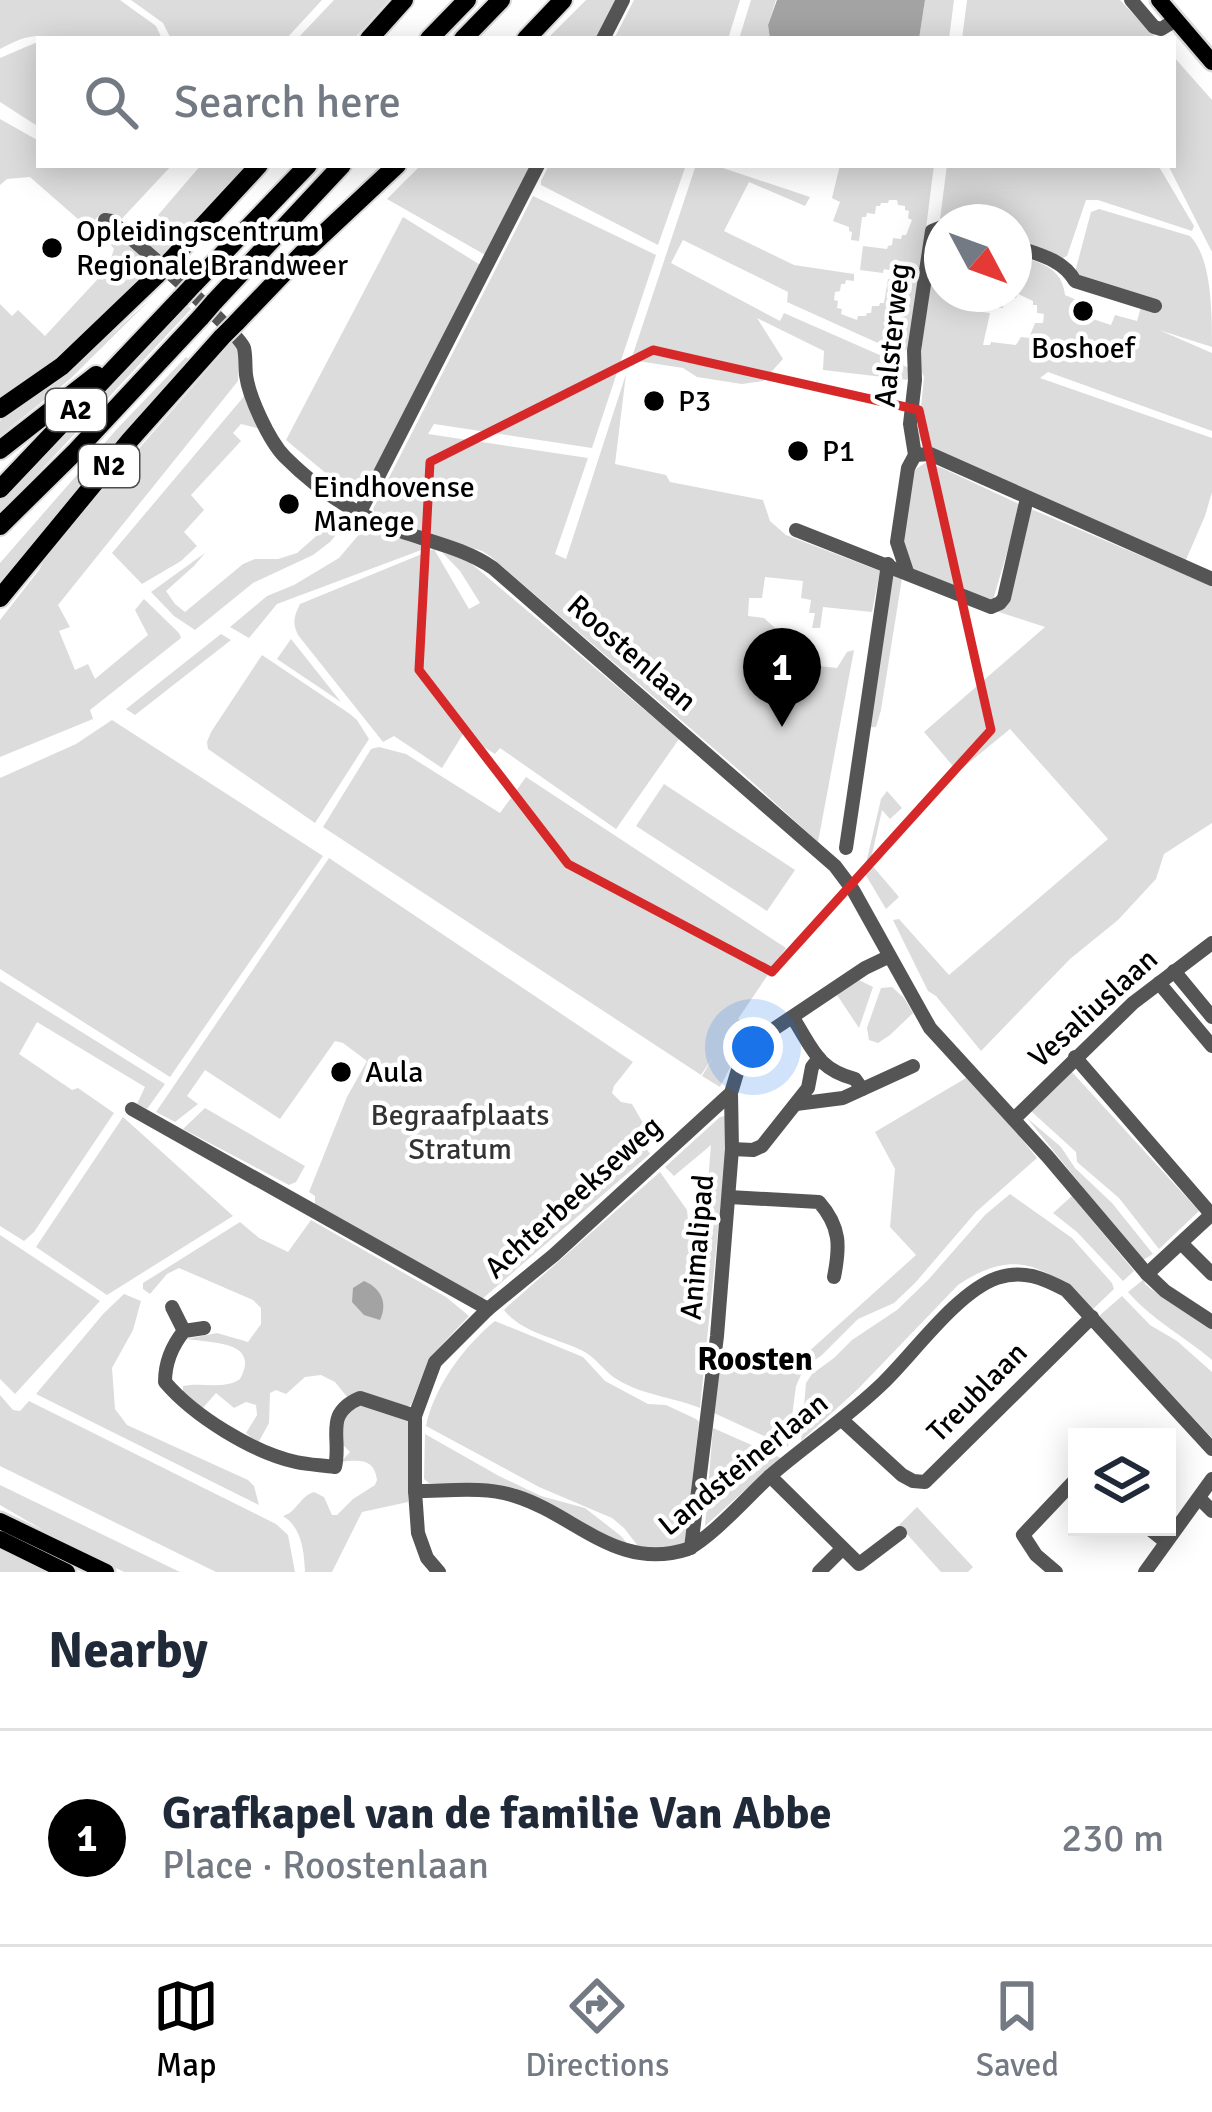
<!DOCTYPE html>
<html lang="en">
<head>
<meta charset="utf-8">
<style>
	body { margin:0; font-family:Signika,sans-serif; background:#f6f6f7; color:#1f2937 }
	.controls { position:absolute; right:36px; bottom:36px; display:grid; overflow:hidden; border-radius:0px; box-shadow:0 6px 30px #0003 }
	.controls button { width:108px; height:108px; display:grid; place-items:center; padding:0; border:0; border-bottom:3px solid #e0e1e3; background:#fff; color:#1f2937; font:60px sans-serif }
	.compass { position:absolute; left:924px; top:204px; width:108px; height:108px; border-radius:50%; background:#fff; box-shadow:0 6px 30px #0003; rotate:131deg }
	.you { position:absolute; left:753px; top:1047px; width:42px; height:42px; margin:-30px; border:9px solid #fff; border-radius:50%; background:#1a73e8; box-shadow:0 0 0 18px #1a73e833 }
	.badge { display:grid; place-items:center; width:78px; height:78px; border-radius:50%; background:#000; color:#fff; font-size:39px; font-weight:700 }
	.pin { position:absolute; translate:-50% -99px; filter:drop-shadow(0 3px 6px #0008) }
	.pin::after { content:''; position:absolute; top:63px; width:42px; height:36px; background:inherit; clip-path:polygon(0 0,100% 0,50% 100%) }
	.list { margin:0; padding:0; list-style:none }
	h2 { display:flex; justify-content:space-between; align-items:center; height:156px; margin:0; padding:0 48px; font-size:51px }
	h2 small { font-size:39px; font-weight:400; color:#747a83 }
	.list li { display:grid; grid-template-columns:78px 1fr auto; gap:36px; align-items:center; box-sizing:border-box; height:216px; padding:0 48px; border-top:3px solid #e0e1e3 }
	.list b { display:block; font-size:45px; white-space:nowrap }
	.list p { margin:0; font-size:39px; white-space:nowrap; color:#747a83 }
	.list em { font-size:39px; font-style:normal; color:#747a83 }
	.icon { flex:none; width:66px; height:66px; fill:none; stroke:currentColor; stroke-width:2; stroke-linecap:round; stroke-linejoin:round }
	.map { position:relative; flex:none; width:1212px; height:1572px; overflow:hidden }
	.search { position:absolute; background:#fff; box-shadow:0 6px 30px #0003; left:36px; right:36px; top:36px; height:132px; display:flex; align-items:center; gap:30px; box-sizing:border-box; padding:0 42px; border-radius:0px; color:#747a83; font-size:45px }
	.sheet { height:372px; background:#fff }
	nav { display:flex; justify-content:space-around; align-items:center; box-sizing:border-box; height:168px; border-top:3px solid #e0e1e3; background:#fff; font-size:33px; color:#747a83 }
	nav a { display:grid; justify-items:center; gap:6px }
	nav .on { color:#000 }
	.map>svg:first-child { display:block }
</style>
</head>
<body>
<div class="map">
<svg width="1212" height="1572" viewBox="0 0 1212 1572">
	<rect width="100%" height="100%" fill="#fff"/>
	<!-- green -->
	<g fill="#dcdcdc">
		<path d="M0 0H120L156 26 162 39H57C34 32 21 38 0 49Z"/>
		<path d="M131 0H322L286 39H171L163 23Z"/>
		<path d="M334 0H389L354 39H297Z"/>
		<path d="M586 0H618L598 39H547Z"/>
		<path d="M634 0H740L728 39H614Z"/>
		<path d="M751 0H776L768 25 770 39H739Z"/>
		<path d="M925 0H954L949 39H919Z"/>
		<path d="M967 0H1120L1157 39H962Z"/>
		<path d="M35 43H39V127L0 102V58Z"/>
		<path d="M1173 56 1212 100V252L1168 165H1173Z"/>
		<path d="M0 119 39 141V165H172L117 224 102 213 87 227 30 177 7 179 0 185Z"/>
		<path d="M201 165H247L159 257 142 242 141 235Z"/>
		<path d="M421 165H533L487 256 387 199Z"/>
		<path d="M549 165H686L658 245 541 185V181Z"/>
		<path d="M696 165H714L810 197 805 206 749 182 724 231 794 265 854 274V281L846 280 845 284H841L840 291 835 292 834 300 838 301 837 308 842 309 841 314 857 320 858 316H866L867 313H871L872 306H879L880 303H884L888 279H891L893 271 884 269 883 273 860 270 863 246 887 249 888 246 892 245 893 238 901 239 902 235H906L912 220 908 218 909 211 905 210V206L898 205 897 200H889L888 203H881L880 206H876L875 214 867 213 866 217H862L859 241 851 240 852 232 849 231V227L833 221 840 202 832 198 840 165H934L911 347 900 353 787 302 788 292 683 240 671 263 780 321 784 313 907 367 910 370 909 380 823 370 824 351 757 318 783 359 763 381 742 384 697 377 683 368 631 360Z"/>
		<path d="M947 165H1158L1194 226 1192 231 1098 200H1086L1067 256 1061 259 1014 243V222H947L940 219Z"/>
		<path d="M533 196 656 255 592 448 434 424 428 434 588 458 555 554 566 559 626 374 615 464 666 475 670 482 763 500 770 521 786 535 880 571 872 612 823 607 820 628H812L815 613H809L811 600 801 598 803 581 765 577 762 598H749L748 616 764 618 775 628 784 630 783 641 802 644 800 664 837 668 847 652 854 650 818 842 740 771 490 556 482 551 412 529 375 513 373 509Z"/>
		<path d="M1099 209 1190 236C1212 258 1212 313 1212 347L1159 330 1212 353V431L1048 372 1040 378 1212 438V492L1205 516 1185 562 931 451 918 438 924 377 919 366 938 231 942 234V294L963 297 962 309 990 313 983 345H990L991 342 1016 345 1021 337 1029 338 1035 323H1043L1044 314 1037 313V305H1033V301L1018 294 1016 298 1009 297 1008 301H1004L1003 308H996L998 294H1014V255C1038 262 1062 266 1065 295L1096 308 1093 319 1111 325 1115 315 1137 321 1143 300 1078 278 1075 272 1091 212Z"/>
		<path d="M403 217 482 266 358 500 286 440Z"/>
		<path d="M120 234 153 264C106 316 57 360 0 400V304L12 316 18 310 45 336 108 268 114 249 111 245Z"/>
		<path d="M152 298 69 380 0 436V421L63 377Z"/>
		<path d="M187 305 191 309 0 514V498Z"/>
		<path d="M235 338 239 350 238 381 58 605 70 627 59 631 75 670 88 664 95 679 148 635 135 610 144 599 179 633 181 638 90 710 93 719 0 757V620L39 570 49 552Z"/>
		<path d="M186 357 192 362 0 589V563L117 429Z"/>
		<path d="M246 394 261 429 241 424 233 433 241 441 191 495 204 510 184 532 197 546 181 561 142 584 112 553Z"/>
		<path d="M925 463 942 468 1021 505 993 600 908 570 899 541 910 473Z"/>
		<path d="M347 509 353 515 330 542 313 555 253 583 195 630 174 616 151 592 205 553 194 566 166 591 175 604 185 612 243 564 255 559H278L297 553Z"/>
		<path d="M1031 509 1212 586V823L1164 854 1156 879 1118 920 1070 959 981 1051 936 996 928 991 893 920 899 919 949 975 1108 839 1010 729 958 772 924 732 1045 627 996 611Z"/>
		<path d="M368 528 432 546 277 604 249 638 230 627 267 596 294 585 339 558 361 532Z"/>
		<path d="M438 548 467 560 679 739 616 829 500 748 495 754 463 734 442 768 394 736 383 742 298 635C292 623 294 616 300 604L434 549 469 609 480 603 460 571Z"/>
		<path d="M891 574 902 578 881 710 876 727 861 728Z"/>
		<path d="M221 634 231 640 135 715 126 709Z"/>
		<path d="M291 639 341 702 277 659Z"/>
		<path d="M262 655 350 714 357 720 369 739 315 823 208 749 207 742 211 732Z"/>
		<path d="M112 720 323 856 170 1077 0 969V778L76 744Z"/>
		<path d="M379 747 406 754 500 813 526 777 786 948 738 1019 757 1030 738 1052 720 1087 702 1076 713 1057 701 1075 323 827 371 749Z"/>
		<path d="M664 784 795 870 767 911 636 826Z"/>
		<path d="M887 791 902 808 890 819 882 810 870 863 899 897 886 909 864 872 881 799Z"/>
		<path d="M329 858 633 1062 614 1086 612 1093 621 1102 632 1104 643 1123 635 1131 650 1154 481 1300 315 1206V1196L309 1192 347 1097 367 1061 343 1043 335 1041 280 1119 205 1070 187 1096 198 1104 175 1122 156 1112Z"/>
		<path d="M859 980 873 987 859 1028 837 995Z"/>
		<path d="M0 981 165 1084 147 1109 137 1104 145 1087 37 1022 19 1054 72 1090 78 1088 114 1113 34 1232 24 1241 0 1226Z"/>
		<path d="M892 987 904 998 913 1013 890 1035 878 1043 869 1040 867 1028 881 988Z"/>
		<path d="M1071 1071 1199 1211 1159 1249 1119 1198 1077 1162 1076 1152 1031 1111Z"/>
		<path d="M966 1078 1007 1121 1037 1158 976 1212 915 1283 894 1303 858 1319 822 1355 804 1368 796 1386 788 1447 714 1413 718 1360 796 1363 916 1255 890 1227 895 1169 875 1132Z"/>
		<path d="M205 1108 305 1166 296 1182 289 1185 183 1129Z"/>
		<path d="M725 1116 729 1123 700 1408C672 1397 643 1395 618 1380 604 1372 595 1356 581 1350 556 1338 522 1333 504 1310L508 1306 660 1172 687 1210 689 1231 704 1230 711 1145 674 1176 665 1167 720 1117Z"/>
		<path d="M123 1117 233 1216 107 1295 36 1247Z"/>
		<path d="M1027 1118 1061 1147 1075 1168 1112 1203 1153 1254 1143 1260 1138 1256Z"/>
		<path d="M1010 1194 1072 1238 1112 1283 1114 1289 1092 1310C1048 1266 1016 1246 958 1285L858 1389 801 1441 806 1383 812 1374 834 1358 852 1340 897 1310 928 1280 985 1215Z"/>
		<path d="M1072 1196 1134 1271 1123 1281 1077 1232 1053 1213Z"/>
		<path d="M311 1220 446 1297 469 1316 429 1358 411 1405 406 1407 348 1398 335 1382 321 1375 305 1377 286 1394 276 1390 270 1393 269 1423 258 1443 246 1433 257 1415 256 1405 246 1402 234 1408 216 1393 201 1410 183 1395V1386C203 1382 224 1390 240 1379 261 1341 212 1343 186 1339L217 1333 248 1342 261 1324V1308L253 1300 179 1268 167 1274 150 1294 143 1289V1283L240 1222 259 1238 288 1252Z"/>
		<path d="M0 1235 100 1301 15 1394 0 1379Z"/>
		<path d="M1144 1279 1145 1284 1151 1289 1212 1329V1360C1184 1336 1152 1320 1128 1292Z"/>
		<path d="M124 1294 141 1301 133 1330 112 1368 115 1409 127 1425 248 1480 254 1486 259 1505 36 1394 104 1313Z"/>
		<path d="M1122 1296 1150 1325 1177 1341 1212 1372V1438L1099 1316Z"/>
		<path d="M495 1321 583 1357 605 1381 648 1404 666 1405 696 1419 699 1422 685 1543 645 1555 624 1528 612 1518 539 1487 426 1426C434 1387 464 1346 495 1321Z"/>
		<path d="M0 1395 13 1410 20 1411 29 1401 276 1524 288 1535 295 1572H216L0 1466Z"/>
		<path d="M358 1402 411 1421 408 1502 362 1512 332 1572H305C304 1551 302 1528 283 1516 297 1512 300 1496 314 1492L324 1497 332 1515H337L353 1499 375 1485 377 1480C374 1458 359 1460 341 1462L350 1452 342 1444 337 1425Z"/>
		<path d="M713 1428 781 1458 705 1526Z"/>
		<path d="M425 1434 499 1476 541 1496 585 1508 621 1536 639 1558 612 1549 515 1488 429 1483 424 1479Z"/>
		<path d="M0 1485 180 1572H124L72 1547 0 1505Z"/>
		<path d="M917 1507 973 1567 968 1572H941L899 1525Z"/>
		<path d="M0 1548 51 1572H0Z"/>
	</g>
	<!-- water -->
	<g fill="#a3a3a3">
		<path d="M777 0H925L919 39H770L768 25Z"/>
		<path d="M364 1281C381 1288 388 1303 380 1320L364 1315 352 1302 353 1288Z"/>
	</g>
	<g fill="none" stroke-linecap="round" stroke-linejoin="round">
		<!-- major casing -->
		<g stroke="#dbdbdb" stroke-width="21">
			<g id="major">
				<path d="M1159 0 1212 62"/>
				<path d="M0 1521 106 1572"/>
				<path d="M0 1539 67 1572"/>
			</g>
		</g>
		<!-- highway casing -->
		<g stroke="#dbdbdb" stroke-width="22">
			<g id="highway">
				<path d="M369 39 404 0"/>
				<path d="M429 39 467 0"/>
				<path d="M463 39 501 0"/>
				<path d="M526 39 563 0"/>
				<path d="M170 261 259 165"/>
				<path d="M194 284 308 165"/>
				<path d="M214 302 342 165"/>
				<path d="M236 323 303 253 397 165"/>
				<path d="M0 409 62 366 157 275"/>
				<path d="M0 450 96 375"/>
				<path d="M0 489 181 298"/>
				<path d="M0 526 76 451 201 317"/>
				<path d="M0 598 130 440 222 337"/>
			</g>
		</g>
		<!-- minor -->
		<g stroke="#555" stroke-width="14">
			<path d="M1131 0 1154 27 1161 29 1176 20"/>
			<path d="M603 39 623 0"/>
			<path d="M105 220 111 221C131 238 239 332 244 348 246 356 245 366 246 375 249 397 269 441 285 457 317 489 357 516 400 531 431 542 466 549 493 568L835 866 853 890 930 1028 1048 1157 1147 1274 1165 1291 1212 1322"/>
			<path d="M1014 246C1037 254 1063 259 1075 281L1155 306"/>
			<path d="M915 455 930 454 1212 579"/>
			<path d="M359 514 538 165"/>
			<path d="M796 530 991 607 1000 603 1004 598 1027 498"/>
			<path d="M907 572 897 542 908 468 915 455 910 424 915 380 914 351 932 231 942 227"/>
			<path d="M846 848 888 564"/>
			<path d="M1174 971 1212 1017"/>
			<path d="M1159 983 1212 1046"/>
			<path d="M793 1018C813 1049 817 1069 855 1079L862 1089"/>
			<path d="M1075 1057 1211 1214"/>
			<path d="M796 1104 843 1098 913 1066"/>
			<path d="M132 1109 488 1309"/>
			<path d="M1014 1119 1133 1003 1212 943"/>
			<path d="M732 1149 753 1150 762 1146 808 1088 812 1067 819 1058"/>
			<path d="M729 1197 819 1202C841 1227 840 1247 834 1277"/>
			<path d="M1181 1243 1212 1274"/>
			<path d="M1147 1274 1212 1214"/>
			<path d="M172 1307 184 1331"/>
			<path d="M204 1328 184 1331C171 1347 165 1363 165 1382 194 1416 252 1452 296 1462 309 1465 322 1465 335 1467 342 1437 323 1414 360 1398L415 1416"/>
			<path d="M842 1420 902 1475 913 1481 925 1482 1092 1317"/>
			<path d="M770 1476 859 1564 900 1533"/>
			<path d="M415 1491C448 1491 485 1486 515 1496 576 1515 617 1572 688 1549 715 1534 746 1498 770 1476 807 1444 848 1417 883 1383 914 1353 957 1292 997 1278 1023 1269 1043 1278 1066 1290L1212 1449"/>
			<path d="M1199 1498 1212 1511"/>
			<path d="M1147 1527 1166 1542"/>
			<path d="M691 1548 717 1336 732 1149 731 1093"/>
			<path d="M439 1572 427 1558 418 1533 415 1491V1416L435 1362 488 1309 554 1255 731 1093 740 1063 759 1039 865 968 888 957"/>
			<path d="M819 1572 842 1549"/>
			<path d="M1056 1572 1036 1555 1023 1535 1077 1478"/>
			<path d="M1145 1572 1212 1479"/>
		</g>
		<!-- major -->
		<use href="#major" stroke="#000" stroke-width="16"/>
		<!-- highway -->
		<use href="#highway" stroke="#000" stroke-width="18"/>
		<!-- highway-bridge casing -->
		<g stroke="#dbdbdb" stroke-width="22" stroke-linecap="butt">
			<g id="highway-bridge">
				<path d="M157 275 170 261"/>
				<path d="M181 298 194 284"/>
				<path d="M201 317 214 302"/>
				<path d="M222 337 236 323"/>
			</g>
		</g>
		<!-- highway-bridge -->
		<use href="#highway-bridge" stroke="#000" stroke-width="18"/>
	</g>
	<!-- marked area -->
	<path fill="none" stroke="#d62828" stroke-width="9" stroke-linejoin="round" d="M653 350 919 410 991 730 772 972 568 864 419 670 430 462Z"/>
	<!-- markers -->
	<g fill="#000" stroke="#fff" stroke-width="4.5">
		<circle cx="52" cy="248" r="12"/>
		<circle cx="1083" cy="311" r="12"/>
		<circle cx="654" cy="401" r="12"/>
		<circle cx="798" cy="451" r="12"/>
		<circle cx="289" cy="504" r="12"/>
		<circle cx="341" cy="1072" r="12"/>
	</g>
	<g text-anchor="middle" stroke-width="9" stroke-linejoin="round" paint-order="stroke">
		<!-- shield labels -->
		<g fill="#fff" stroke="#4c4c4c" stroke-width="3">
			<rect x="46" y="389" width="60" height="42" rx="9"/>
			<rect x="79" y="445" width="60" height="42" rx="9"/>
		</g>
		<g font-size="27" font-weight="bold" fill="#000">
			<text x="76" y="419">A2</text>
			<text x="109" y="475">N2</text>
		</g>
		<!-- poi labels -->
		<g font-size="30" fill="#000" stroke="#fff" text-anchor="start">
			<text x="76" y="241">Opleidingscentrum<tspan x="76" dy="34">Regionale Brandweer</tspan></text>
			<text x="1083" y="358" text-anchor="middle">Boshoef</text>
			<text x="678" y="411">P3</text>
			<text x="822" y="461">P1</text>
			<text x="313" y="497">Eindhovense<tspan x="313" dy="34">Manege</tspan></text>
			<text x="365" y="1082">Aula</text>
		</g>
		<!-- street labels -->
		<g font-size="30" fill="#000" stroke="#fff">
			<text transform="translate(892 335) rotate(-84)" y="10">Aalsterweg</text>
			<text transform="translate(632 653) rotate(41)" y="10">Roostenlaan</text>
			<text transform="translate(1093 1008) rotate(-42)" y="10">Vesaliuslaan</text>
			<text transform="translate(573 1197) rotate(-42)" y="10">Achterbeekseweg</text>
			<text transform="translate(697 1247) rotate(-85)" y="10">Animalipad</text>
			<text transform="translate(977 1392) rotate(-45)" y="10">Treublaan</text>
			<text transform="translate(743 1464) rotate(-39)" y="10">Landsteinerlaan</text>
		</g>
		<!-- park labels -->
		<g font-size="30" fill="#333" stroke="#fff">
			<text x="460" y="1125">Begraafplaats<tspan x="460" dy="34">Stratum</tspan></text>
		</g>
		<!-- neighbourhood labels -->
		<g font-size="33" font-weight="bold" fill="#000" stroke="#fff">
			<text x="755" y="1370">Roosten</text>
		</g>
	</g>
</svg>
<div class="controls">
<button><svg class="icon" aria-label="layers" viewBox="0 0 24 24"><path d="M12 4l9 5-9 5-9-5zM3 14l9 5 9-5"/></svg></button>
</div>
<svg class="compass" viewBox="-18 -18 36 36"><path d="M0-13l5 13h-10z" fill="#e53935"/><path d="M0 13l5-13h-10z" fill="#747a83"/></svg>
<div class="you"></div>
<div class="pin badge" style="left:782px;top:727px">1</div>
<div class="search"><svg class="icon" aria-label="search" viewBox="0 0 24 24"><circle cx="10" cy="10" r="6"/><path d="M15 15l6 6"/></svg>Search here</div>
</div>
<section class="sheet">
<h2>Nearby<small></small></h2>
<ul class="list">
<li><span class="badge">1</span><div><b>Grafkapel van de familie Van Abbe</b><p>Place · Roostenlaan</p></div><em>230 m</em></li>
</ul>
</section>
<nav>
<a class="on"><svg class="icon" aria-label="map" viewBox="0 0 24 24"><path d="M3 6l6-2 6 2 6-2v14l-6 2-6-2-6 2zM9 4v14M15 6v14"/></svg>Map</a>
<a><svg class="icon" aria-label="directions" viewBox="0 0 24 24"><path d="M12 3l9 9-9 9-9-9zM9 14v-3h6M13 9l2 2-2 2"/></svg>Directions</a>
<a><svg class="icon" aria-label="saved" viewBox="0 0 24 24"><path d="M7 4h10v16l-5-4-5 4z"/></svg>Saved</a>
</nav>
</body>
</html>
